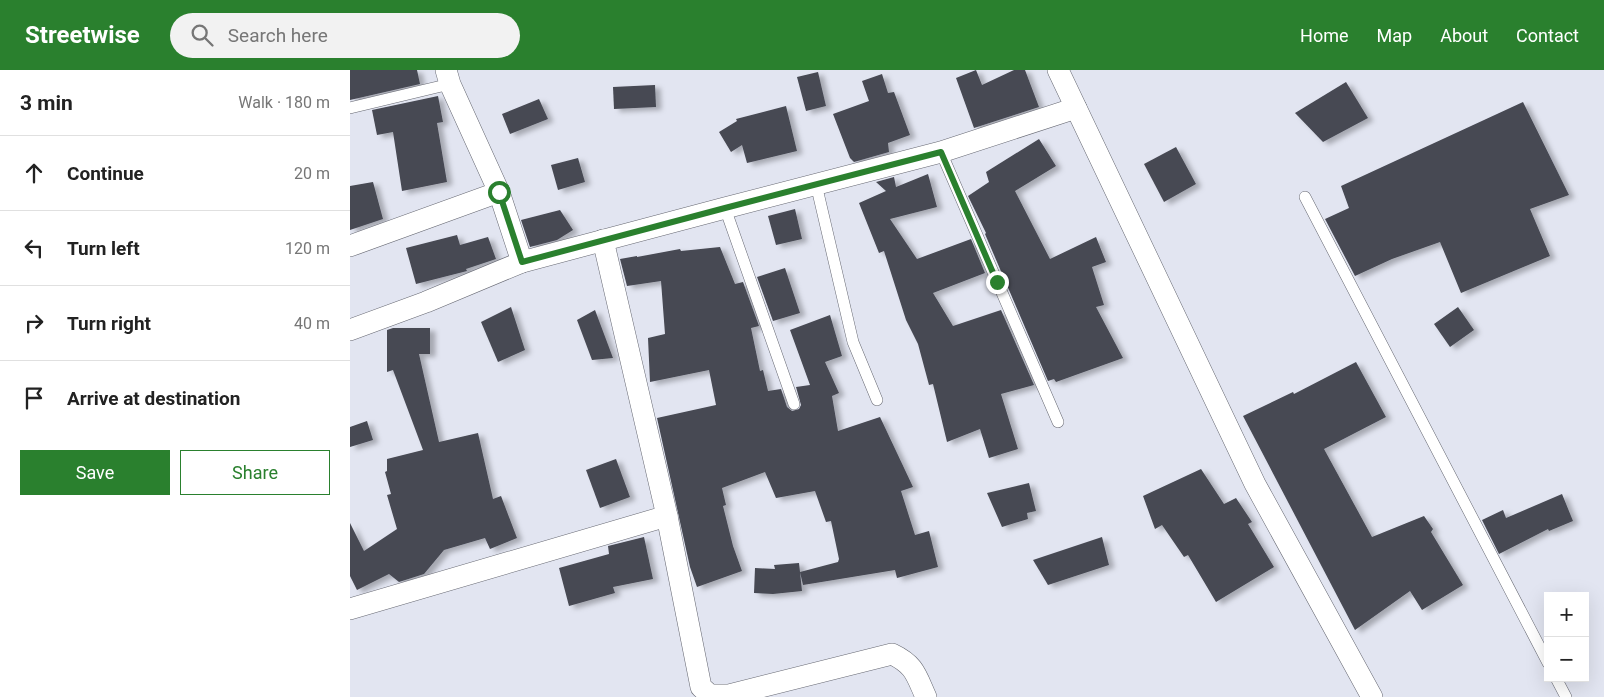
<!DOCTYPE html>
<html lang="en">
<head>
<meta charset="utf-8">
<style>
	body { margin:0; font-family:Roboto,sans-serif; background:#f2f2f2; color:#222 }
	.controls { position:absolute; right:15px; bottom:15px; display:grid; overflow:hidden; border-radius:0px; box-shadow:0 5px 20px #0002 }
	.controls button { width:45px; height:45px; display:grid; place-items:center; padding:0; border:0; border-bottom:1px solid #e0e0e0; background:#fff; color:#222; font:25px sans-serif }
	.stop { position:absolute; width:15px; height:15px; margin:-11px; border:4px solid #2a802e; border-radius:50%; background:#fff }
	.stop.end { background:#2a802e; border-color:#fff; box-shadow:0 1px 5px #0008 }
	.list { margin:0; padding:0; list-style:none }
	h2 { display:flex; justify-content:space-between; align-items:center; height:65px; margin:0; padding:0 20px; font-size:21px }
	h2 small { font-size:16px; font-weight:400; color:#767676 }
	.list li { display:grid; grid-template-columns:32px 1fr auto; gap:15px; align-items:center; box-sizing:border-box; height:75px; padding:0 20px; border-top:1px solid #e0e0e0 }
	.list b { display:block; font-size:19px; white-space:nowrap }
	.list em { font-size:16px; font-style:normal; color:#767676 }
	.actions { display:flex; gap:10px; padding:15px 20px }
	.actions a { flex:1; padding:11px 0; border:1px solid #2a802e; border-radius:0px; text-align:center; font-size:18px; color:#2a802e }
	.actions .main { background:#2a802e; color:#fff }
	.icon { flex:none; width:28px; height:28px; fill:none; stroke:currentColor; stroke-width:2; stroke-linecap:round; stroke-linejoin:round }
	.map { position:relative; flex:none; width:1254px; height:627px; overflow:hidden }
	header { display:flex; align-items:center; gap:30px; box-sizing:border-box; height:70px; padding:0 25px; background:#2a802e; color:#fff }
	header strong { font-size:24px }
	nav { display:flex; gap:28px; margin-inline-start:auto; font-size:18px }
	.search { width:350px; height:45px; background:#f2f2f2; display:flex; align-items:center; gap:12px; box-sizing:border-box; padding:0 18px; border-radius:28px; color:#767676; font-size:19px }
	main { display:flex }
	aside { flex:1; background:#fff }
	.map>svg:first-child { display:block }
</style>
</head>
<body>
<header>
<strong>Streetwise</strong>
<div class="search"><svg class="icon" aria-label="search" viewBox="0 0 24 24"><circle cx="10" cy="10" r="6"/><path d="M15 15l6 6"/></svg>Search here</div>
<nav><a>Home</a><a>Map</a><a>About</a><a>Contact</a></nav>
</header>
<main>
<aside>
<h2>3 min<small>Walk · 180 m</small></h2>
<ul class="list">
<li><svg class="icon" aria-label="ahead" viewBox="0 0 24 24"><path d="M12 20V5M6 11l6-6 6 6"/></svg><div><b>Continue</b></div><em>20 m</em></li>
<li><svg class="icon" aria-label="left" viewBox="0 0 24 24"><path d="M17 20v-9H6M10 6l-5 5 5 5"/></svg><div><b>Turn left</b></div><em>120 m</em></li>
<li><svg class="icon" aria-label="right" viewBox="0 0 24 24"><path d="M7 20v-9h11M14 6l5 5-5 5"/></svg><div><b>Turn right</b></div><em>40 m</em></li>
<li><svg class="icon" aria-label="arrive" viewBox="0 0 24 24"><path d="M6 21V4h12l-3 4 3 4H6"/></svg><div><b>Arrive at destination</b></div></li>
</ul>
<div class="actions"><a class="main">Save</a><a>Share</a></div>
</aside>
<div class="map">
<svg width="1254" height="627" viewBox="0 0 1254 627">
	<defs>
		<filter id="shadow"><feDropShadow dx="5.5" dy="3" stdDeviation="2.5" flood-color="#0004"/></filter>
	</defs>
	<rect width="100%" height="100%" fill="#e2e5f1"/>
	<!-- building -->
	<g fill="#464852" filter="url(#shadow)">
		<path d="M0 0H67L70 14 0 30Z"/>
		<path d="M626 0 632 15 664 0H675L689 37 624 58 606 8Z"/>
		<path d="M468 2 476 36 456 41 447 7Z"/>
		<path d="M532 4 538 23 544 22 560 65 538 73 539 82 504 92 500 88 483 44 519 31 512 11Z"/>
		<path d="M996 12 1018 48 973 72 945 43Z"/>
		<path d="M305 15 306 37 264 39 263 17Z"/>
		<path d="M88 26 93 52 87 53 97 112 52 121 43 62 27 65 22 40Z"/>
		<path d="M189 29 198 49 160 64 152 44Z"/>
		<path d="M1173 32 1219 125 1180 139 1200 186 1111 223 1090 172 1042 189 1005 206 975 149 999 138 991 116Z"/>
		<path d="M436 36 447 81 397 93 392 75 381 82 369 62 387 51 386 49Z"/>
		<path d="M689 69 706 96 665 121 700 189 746 167 756 192 742 197 754 235 746 237 773 288 706 312 704 309 698 311 635 164 636 163 618 126 639 112 636 102Z"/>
		<path d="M826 77 846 114 814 132 794 94Z"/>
		<path d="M228 88 235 112 208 120 201 95Z"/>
		<path d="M578 104 587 137 540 149 567 189 621 169 635 203 583 223 603 256 651 240 684 315 651 324 668 379 639 388 630 359 597 372 583 314 579 315 568 274 556 250 534 181 529 183 509 133 536 121 526 112 544 107 546 117Z"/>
		<path d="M23 112 33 149 0 160V116Z"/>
		<path d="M445 139 452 169 426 175 418 146Z"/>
		<path d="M210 140 223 160 207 170 180 177 171 150Z"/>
		<path d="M107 165 110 175 138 167 146 189 116 199 117 201 66 214 56 178Z"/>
		<path d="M370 177 385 214 393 212 409 256 401 258 410 301 413 300 418 321 431 319 437 337 442 341 449 339 451 335 446 317 460 315 440 260 480 245 492 286 475 292 489 323 482 326 488 361 530 347 563 417 551 421 565 465 579 461 588 497 547 508 545 500 453 515 450 502 452 521 423 524 404 523 405 498 425 499 424 495 449 493 450 502 488 492 489 489 481 451 476 452 465 421 426 428 415 402 372 418 376 435 373 436 383 476 392 501 347 517 340 497 307 348 366 335 359 300 300 312 298 268 315 264 311 211 277 216 270 189 287 186V187L330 179 331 181Z"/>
		<path d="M435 198 450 243 423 251 407 207Z"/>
		<path d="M161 237 175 280 148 292 131 252Z"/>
		<path d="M1108 237 1124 260 1100 277 1084 254Z"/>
		<path d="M245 240 263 288 242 290 227 250Z"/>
		<path d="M43 258H80V284H69L89 372 128 363 143 429 151 426 167 468 140 479 135 468 94 480 74 504 49 512 39 504 7 520 0 506V453L14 481 47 459 37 425 41 424 35 402 37 401V389L73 380 43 300 37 302V260Z"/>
		<path d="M1006 292 1036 347 974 379 1022 467 1074 446 1083 459 1081 462 1113 515 1072 540 1060 521 1005 560 893 346 943 322 944 324Z"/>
		<path d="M17 351 23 370 0 377V357Z"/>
		<path d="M266 389 280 427 250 438 236 400Z"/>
		<path d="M851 399 874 434 886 428 902 452 898 454 924 497 866 532 838 485 834 487 812 455 805 459 793 426Z"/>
		<path d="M679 413 686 441 677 443 678 449 652 457 637 423Z"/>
		<path d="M1212 424 1223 451 1199 461 1198 459 1149 484 1132 450 1153 440 1156 448Z"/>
		<path d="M294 467 303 509 263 517 265 523 219 536 209 498 259 484 258 476Z"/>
		<path d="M752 467 759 495 698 515 683 490Z"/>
	</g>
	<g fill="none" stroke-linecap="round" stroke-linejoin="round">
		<!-- service casing -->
		<g stroke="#666872" stroke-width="12">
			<g id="service">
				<path d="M0 38 100 14"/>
				<path d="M591 82 708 352"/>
				<path d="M466 114 503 272 527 330"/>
				<path d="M955 127 1198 593"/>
				<path d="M375 138 444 334"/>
				<path d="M1206 608 1216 627"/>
			</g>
		</g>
		<!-- minor casing -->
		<g stroke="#666872" stroke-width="22">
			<g id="minor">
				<path d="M96 0 100 14 149 122 172 192"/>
				<path d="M708 0 905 414 1022 627"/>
				<path d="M253 170 317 446 351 617 360 625H379L542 584C565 595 566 605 576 627"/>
				<path d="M0 176 149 122"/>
				<path d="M0 260 76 232 172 192 375 138 591 82 726 38"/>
				<path d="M0 539 317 446"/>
			</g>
		</g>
		<!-- service -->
		<use href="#service" stroke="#fff" stroke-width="11"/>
		<!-- minor -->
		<use href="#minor" stroke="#fff" stroke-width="21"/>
	</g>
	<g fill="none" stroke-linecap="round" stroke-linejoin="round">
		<!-- route -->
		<path stroke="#2a802e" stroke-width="6" d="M149 122 172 192 375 138 591 82 647 212"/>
	</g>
</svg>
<div class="controls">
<button>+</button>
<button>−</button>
</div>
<div class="stop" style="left:149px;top:122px"></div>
<div class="stop end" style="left:647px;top:212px"></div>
</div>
</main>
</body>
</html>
